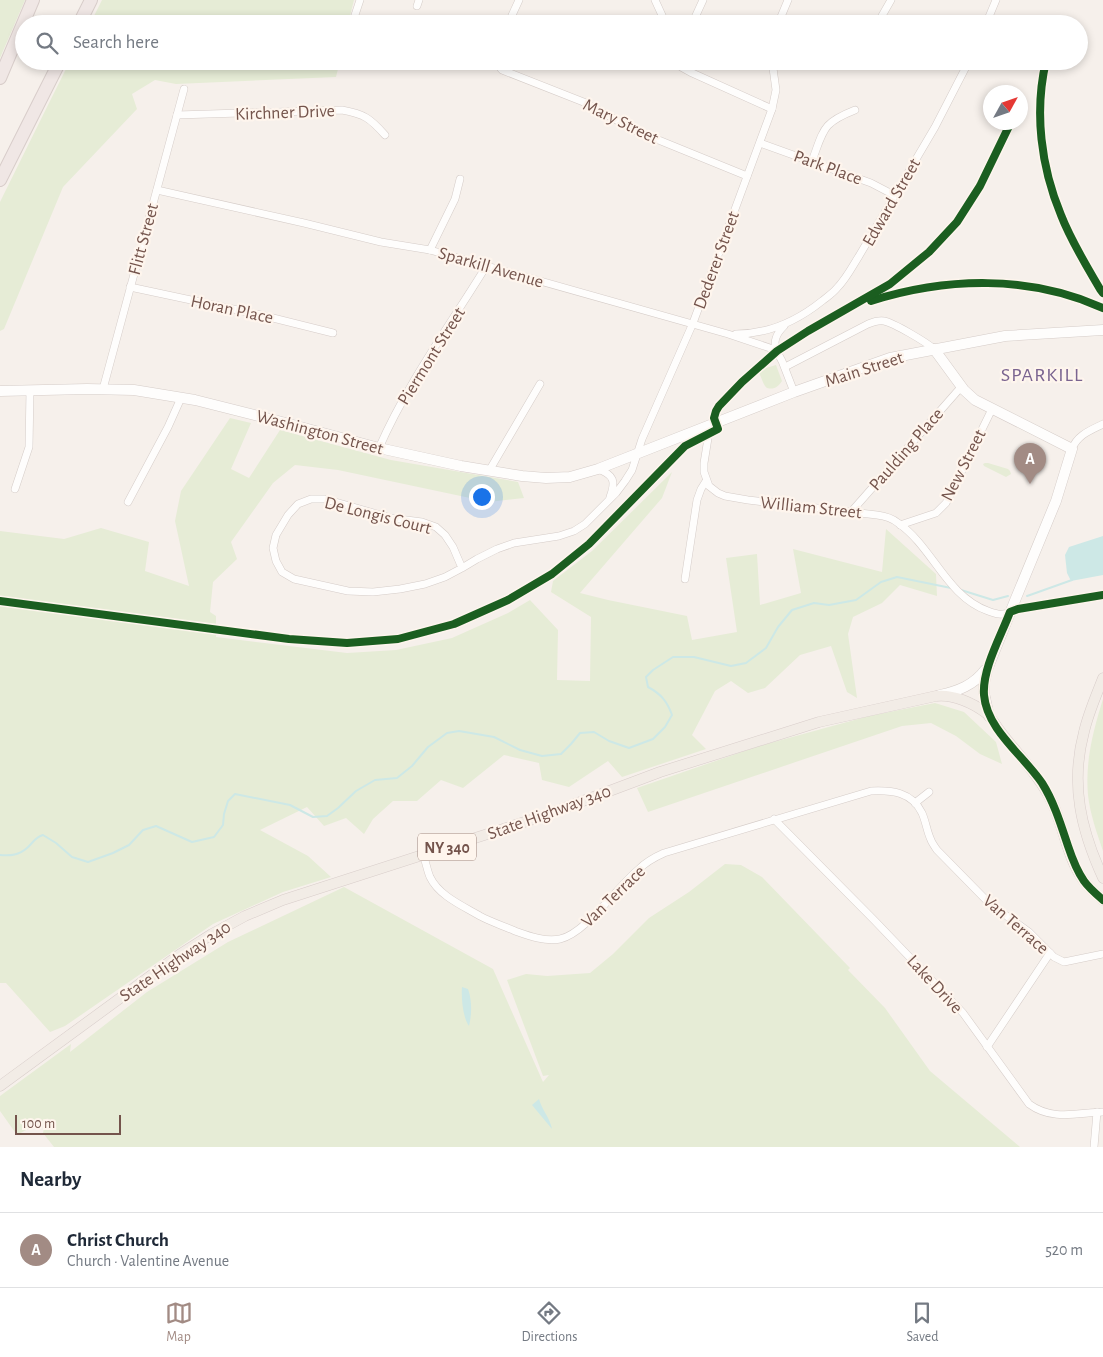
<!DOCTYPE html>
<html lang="en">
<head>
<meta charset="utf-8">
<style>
	body { margin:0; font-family:"Alegreya Sans",sans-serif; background:#f2f2f3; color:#1f2937 }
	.compass { position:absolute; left:983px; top:85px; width:45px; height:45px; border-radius:50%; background:#fff; box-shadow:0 2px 8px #0003; rotate:50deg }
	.scale { position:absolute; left:15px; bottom:12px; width:106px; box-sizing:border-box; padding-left:5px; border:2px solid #74544c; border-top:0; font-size:14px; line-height:18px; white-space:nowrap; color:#74544c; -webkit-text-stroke:4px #fef5ed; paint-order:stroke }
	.you { position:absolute; left:481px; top:496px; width:18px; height:18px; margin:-12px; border:4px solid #fff; border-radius:50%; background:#1a73e8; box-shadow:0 0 0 8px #1a73e833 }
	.badge { display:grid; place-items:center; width:32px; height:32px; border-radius:50%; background:#a28b84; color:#fff; font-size:16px; font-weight:700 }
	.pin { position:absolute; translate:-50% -41px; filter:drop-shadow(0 1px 2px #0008) }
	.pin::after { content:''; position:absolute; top:26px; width:18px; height:15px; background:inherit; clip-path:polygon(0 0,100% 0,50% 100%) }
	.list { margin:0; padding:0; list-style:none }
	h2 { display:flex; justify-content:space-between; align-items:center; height:65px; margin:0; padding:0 20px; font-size:21px }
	h2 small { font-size:16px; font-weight:400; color:#747a83 }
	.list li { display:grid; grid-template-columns:32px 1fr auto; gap:15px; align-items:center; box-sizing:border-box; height:75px; padding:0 20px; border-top:1px solid #e0e1e3 }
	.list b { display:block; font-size:19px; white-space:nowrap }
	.list p { margin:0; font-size:16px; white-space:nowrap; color:#747a83 }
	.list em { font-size:16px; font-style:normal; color:#747a83 }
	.icon { flex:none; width:28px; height:28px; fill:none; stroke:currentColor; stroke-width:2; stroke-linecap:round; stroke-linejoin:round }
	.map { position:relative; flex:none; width:1103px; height:1147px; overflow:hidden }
	.search { position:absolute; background:#fff; box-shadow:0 2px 8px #0003; left:15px; right:15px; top:15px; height:55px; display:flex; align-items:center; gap:12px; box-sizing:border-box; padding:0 18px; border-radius:28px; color:#747a83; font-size:19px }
	.sheet { height:140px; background:#fff }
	nav { display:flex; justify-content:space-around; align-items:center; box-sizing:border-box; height:70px; border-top:1px solid #e0e1e3; background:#fff; font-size:14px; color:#747a83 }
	nav a { display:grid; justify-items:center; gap:2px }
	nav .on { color:#a28b84 }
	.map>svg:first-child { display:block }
</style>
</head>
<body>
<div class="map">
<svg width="1103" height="1147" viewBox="0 0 1103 1147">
	<rect width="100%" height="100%" fill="#f6f0eb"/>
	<!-- green -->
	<g fill="#e6ecd6">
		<path d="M0 0H25L0 58Z"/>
		<path d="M102 0H354L348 24H90Z"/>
		<path d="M70 61H340L336 77 176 84 155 80 132 94 137 109 63 187 4 329 0 331V202L48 105Z"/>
		<path d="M776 365 782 381C778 387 774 390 767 388 763 385 762 378 759 373L766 368Z"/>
		<path d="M230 418 251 423 231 469 249 478 280 430 391 460 518 482 524 498 489 502 338 470 295 465 273 483 231 542 237 559 213 582 210 612 216 616V637L347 653 396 650 452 638 508 613 530 600 558 630 557 680 590 681 591 617 551 592 553 581 592 551 672 472 662 498 580 593 608 600 687 616 692 640 737 632 726 558 757 554 760 605 801 593 793 549 882 572 886 529 936 574 937 596 900 585 882 603 853 617 848 634 857 698 847 692 831 646 800 655 765 688 748 693 731 681 715 691 692 735 706 749 622 777 608 761 569 787 542 780 539 763 504 755 463 788 441 780 417 801H393L373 819 364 834 346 818 324 826 307 807 260 830 308 856 331 877 283 892 213 924 65 1026 50 1032 6 983H0V531L64 539 101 528 149 542 145 571 189 586 175 521 181 491Z"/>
		<path d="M985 463H988L1008 469 1010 471 1011 474 1006 477 984 466 983 464Z"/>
		<path d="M1103 699V851C1097 833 1090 814 1088 795 1085 762 1093 731 1103 699Z"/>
		<path d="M935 703 964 712 996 742 1002 764 980 754 956 736 931 723 902 726 648 812 637 788 759 746 869 716Z"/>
		<path d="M725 864 741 865 762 877 850 968 848 970 885 1008 930 1071 1020 1147H54L43 1133 46 1119 17 1135 0 1111V1096L71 1044 70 1052 147 992 228 942 344 887 493 969 543 1082 549 1075 543 1076 507 980 526 974 547 976 590 973 613 954 649 918 689 892Z"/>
	</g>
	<!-- water -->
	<g fill="#cde8e6">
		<path d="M1103 536V575L1071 581 1067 573 1065 555 1069 547Z"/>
		<path d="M462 987 468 989C472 1000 472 1014 469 1026 463 1018 461 998 462 987Z"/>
		<path d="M539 1099C542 1110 550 1118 552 1129L532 1105Z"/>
	</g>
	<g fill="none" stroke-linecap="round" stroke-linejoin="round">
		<!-- stream -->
		<g stroke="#cde8e6" stroke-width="2">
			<path d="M961 590 993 600 1008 596"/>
			<path d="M1027 596 1030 595 1072 580"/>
			<path d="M0 855C11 856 19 855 27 848 33 843 35 837 43 835L56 843 72 857 88 862 113 853 129 845 143 830 156 826 192 842 214 837 223 825 224 814 228 801 235 794 290 805 313 817 327 816 338 808 356 791 375 780 397 778 412 766 428 747 447 733 459 731 494 737 520 750 542 756 561 754 571 744 580 733 594 732 609 741 629 748 653 739 665 727 672 715C667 701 661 694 648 687L646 677 653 670 673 657H694L731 666 746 663 766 648 778 627 792 610 814 603 829 605 856 600 881 582 897 577 951 588"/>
		</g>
		<!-- minor casing -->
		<g stroke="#d5ccc8" stroke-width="8">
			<g id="minor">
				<path d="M655 0 666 24"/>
				<path d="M417 6 419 0"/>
				<path d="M879 21 891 0"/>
				<path d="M352 24 360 0"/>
				<path d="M508 24 519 0"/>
				<path d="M692 24 703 0"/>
				<path d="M778 24 788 0"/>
				<path d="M986 24 996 0"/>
				<path d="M496 61V63L502 70 586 103 634 130 747 176"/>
				<path d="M679 61 681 67 690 72 772 109"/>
				<path d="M177 115 342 110C364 114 370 118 385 135"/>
				<path d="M760 143 871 183 894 195"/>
				<path d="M812 161C824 129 822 123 855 110"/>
				<path d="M157 190 304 223 381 242 430 250 728 334 776 350 782 361 794 392"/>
				<path d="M430 250 455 199 460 179"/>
				<path d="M130 287 261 315 333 333"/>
				<path d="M736 334C768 334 797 321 822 301 827 297 833 293 837 288 846 279 852 267 859 256L935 127 969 61"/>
				<path d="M776 350C773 340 777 333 784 326"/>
				<path d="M785 367 868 324C873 322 878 320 884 321 894 323 926 342 934 349"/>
				<path d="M103 389 184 89"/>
				<path d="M710 426 704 463V472L709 486 718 493 725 496 748 500 877 515C885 516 892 518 898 523 933 547 946 596 988 611 996 614 1002 616 1010 612"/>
				<path d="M379 448C407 384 450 325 487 265"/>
				<path d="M1072 449C1077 435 1091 430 1103 424"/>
				<path d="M598 469C614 475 616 481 610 497"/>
				<path d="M489 471 540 384"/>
				<path d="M15 489 29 447 30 390"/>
				<path d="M128 502 168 427 181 398"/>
				<path d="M851 512 962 386"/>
				<path d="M900 525 936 513 946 503 992 409"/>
				<path d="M462 568 453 547 445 535 436 527 422 522 391 518 325 499H311L298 504 288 515 276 535 273 548 276 561 282 572 294 579 348 591 373 592 400 589 425 584 445 577 462 568 477 559 497 549 514 543 559 536 574 531 585 524 616 493 625 481 632 470 642 439 693 323 772 109 776 90 772 61"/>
				<path d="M685 579 697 500 701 489 706 481"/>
				<path d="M915 803 929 792"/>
				<path d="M774 819 875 921 963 1013 1029 1104C1052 1121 1077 1113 1103 1112"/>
				<path d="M423 855C426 862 427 870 430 877 439 896 463 906 480 916 491 922 504 926 515 931 529 936 545 942 560 939 585 934 618 886 639 869 646 862 655 857 664 853L871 791C892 790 912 792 922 813 926 822 927 832 931 840 932 843 935 847 937 850L990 904 1029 932 1054 957 1064 962 1103 954"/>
				<path d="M987 1047 1050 953"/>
				<path d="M1094 1147 1097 1112"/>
			</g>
		</g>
		<!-- tertiary casing -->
		<g stroke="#d5ccc8" stroke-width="10">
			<path id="tertiary" d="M1010 612 1018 609 1103 595"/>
		</g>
		<!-- secondary casing -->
		<g stroke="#d5ccc8" stroke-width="11">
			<g id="secondary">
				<path d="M934 349 964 390 975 400 1072 449 1056 501 1016 598 987 670 984 684V693L989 716"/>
				<path d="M0 391 87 389 134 390 195 400 278 421 379 448 461 466 522 476 546 478 570 477 598 469 794 392 890 358 1005 336 1103 330"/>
				<path d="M940 695C958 691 974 685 985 670"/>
			</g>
		</g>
		<!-- primary casing -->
		<g stroke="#d8cdca" stroke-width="11">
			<g id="primary">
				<path d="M1103 678C1096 696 1088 714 1084 732 1070 784 1081 830 1103 878"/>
				<path d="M0 1086 179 955 212 934 245 916 283 900 543 816 660 772 819 722 936 696C953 694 973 703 986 713 992 718 995 725 1000 731 1018 755 1039 775 1052 802 1064 827 1067 858 1084 881 1089 888 1096 894 1103 900"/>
			</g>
		</g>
		<!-- motorway casing -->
		<g stroke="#d8cdca" stroke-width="14">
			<g id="motorway">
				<path d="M79 24 91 0"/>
				<path d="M0 78 33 0"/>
				<path d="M0 180 60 61"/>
			</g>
		</g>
		<!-- minor -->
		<use href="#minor" stroke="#fefdfc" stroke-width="7"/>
		<!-- tertiary -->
		<use href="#tertiary" stroke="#fefdfc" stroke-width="9"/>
		<!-- secondary -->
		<use href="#secondary" stroke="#fefdfc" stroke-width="10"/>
		<!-- primary -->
		<use href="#primary" stroke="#f2ece6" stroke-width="10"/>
		<!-- motorway -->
		<use href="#motorway" stroke="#f0e7e5" stroke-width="12"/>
		<!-- cycleway casing -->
		<g stroke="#fef5ed" stroke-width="11">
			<g id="cycleway">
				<path d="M1046 61C1034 112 1041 167 1061 215 1071 241 1086 265 1100 289L1103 293"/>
				<path d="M871 301C947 277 1029 275 1103 308"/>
				<path d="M1103 595 1018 609 1010 612C1001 636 982 669 984 695 987 730 1023 755 1042 783 1054 802 1061 825 1068 846 1072 858 1077 871 1084 881 1089 888 1096 894 1103 900"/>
				<path d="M0 601 289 639 347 643 398 639 454 624 508 600 552 574 589 544 685 446 718 429 714 418 716 411 719 406 742 382 777 351 808 331 890 284 929 252 957 222 980 186 1011 122"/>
			</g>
		</g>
		<!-- cycleway -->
		<use href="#cycleway" stroke="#1b5e20" stroke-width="8"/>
	</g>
	<g text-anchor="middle" stroke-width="4.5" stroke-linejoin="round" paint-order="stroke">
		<!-- shield labels -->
		<rect fill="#fef5ed" stroke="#9d847c" stroke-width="1" x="418" y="833.5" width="58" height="27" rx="4"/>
		<g font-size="16" font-weight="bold" fill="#74544c">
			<text x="447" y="853">NY 340</text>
		</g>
		<!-- street labels -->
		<g font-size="18" fill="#74544c" stroke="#fef5ed">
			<text transform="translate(285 112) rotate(-2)" y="6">Kirchner Drive</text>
			<text transform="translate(621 121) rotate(26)" y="6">Mary Street</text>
			<text transform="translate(828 167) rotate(20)" y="6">Park Place</text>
			<text transform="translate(891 202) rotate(-60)" y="6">Edward Street</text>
			<text transform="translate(143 239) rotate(-75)" y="6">Flitt Street</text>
			<text transform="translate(716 260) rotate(-70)" y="6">Dederer Street</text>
			<text transform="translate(491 267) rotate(16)" y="6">Sparkill Avenue</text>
			<text transform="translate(232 309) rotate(12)" y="6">Horan Place</text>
			<text transform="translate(431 356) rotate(-58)" y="6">Piermont Street</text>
			<text transform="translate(864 369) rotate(-18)" y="6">Main Street</text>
			<text transform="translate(320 432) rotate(15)" y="6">Washington Street</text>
			<text transform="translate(906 449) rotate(-49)" y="6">Paulding Place</text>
			<text transform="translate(963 465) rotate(-63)" y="6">New Street</text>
			<text transform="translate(811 507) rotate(6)" y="6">William Street</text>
			<text transform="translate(378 515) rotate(14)" y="6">De Longis Court</text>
			<text transform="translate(549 812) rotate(-20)" y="6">State Highway 340</text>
			<text transform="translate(613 896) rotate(-44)" y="6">Van Terrace</text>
			<text transform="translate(1016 924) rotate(41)" y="6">Van Terrace</text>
			<text transform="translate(175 961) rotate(-34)" y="6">State Highway 340</text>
			<text transform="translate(935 984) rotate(47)" y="6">Lake Drive</text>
		</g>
		<!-- quarter labels -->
		<g font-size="20" letter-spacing="1" fill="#7a6490" stroke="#fef5ed">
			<text x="1042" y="381">SPARKILL</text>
		</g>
	</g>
</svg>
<svg class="compass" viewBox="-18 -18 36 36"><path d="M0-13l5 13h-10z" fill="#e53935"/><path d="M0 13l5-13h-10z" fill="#747a83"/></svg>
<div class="scale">100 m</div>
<div class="you"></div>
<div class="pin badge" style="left:1030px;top:484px">A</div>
<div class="search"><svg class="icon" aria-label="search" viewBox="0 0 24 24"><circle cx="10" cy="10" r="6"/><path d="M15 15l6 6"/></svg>Search here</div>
</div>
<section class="sheet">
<h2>Nearby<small></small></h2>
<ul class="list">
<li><span class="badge">A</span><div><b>Christ Church</b><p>Church · Valentine Avenue</p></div><em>520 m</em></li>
</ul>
</section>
<nav>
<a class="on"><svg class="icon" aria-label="map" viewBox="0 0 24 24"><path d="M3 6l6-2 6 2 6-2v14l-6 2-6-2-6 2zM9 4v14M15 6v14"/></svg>Map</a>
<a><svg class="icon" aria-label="directions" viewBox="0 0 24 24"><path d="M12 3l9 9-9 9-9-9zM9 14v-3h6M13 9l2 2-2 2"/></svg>Directions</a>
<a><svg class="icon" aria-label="saved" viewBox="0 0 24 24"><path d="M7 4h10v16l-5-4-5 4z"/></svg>Saved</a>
</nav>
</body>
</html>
